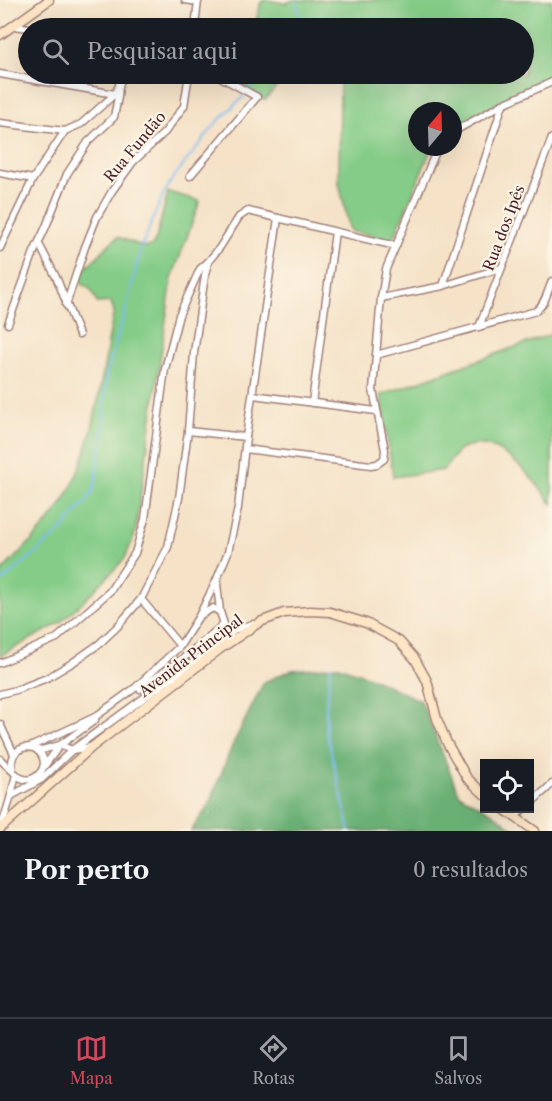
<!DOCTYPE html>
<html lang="pt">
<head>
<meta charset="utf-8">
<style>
	body { margin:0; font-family:"Libre Caslon Text",serif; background:#20242c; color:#f1f3f6 }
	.controls { position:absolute; right:18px; bottom:18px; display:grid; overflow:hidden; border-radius:0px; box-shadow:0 6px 24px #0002 }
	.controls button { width:54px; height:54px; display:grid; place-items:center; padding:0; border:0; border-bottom:2px solid #363941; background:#171b24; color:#f1f3f6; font:30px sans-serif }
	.compass { position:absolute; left:408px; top:102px; width:54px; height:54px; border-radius:50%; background:#171b24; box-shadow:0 6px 24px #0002; rotate:19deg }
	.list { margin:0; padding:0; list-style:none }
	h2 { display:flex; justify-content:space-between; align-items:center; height:78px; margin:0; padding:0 24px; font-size:26px }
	h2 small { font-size:20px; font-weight:400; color:#9ea1a6 }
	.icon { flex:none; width:33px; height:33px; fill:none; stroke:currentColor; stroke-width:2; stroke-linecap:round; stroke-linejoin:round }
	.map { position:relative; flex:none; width:552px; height:831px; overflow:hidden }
	.search { position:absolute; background:#171b24; box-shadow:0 6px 24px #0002; left:18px; right:18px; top:18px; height:66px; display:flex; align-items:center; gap:15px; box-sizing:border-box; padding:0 21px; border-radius:33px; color:#9ea1a6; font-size:22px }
	.sheet { height:186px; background:#171b24 }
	nav { display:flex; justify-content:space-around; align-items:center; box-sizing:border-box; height:84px; border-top:2px solid #363941; background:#171b24; font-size:16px; color:#9ea1a6 }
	nav a { display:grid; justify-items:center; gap:3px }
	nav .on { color:#d1495b }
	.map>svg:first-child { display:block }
</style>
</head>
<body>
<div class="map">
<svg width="552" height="831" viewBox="0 0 552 831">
	<rect width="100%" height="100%" fill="#fcf5e5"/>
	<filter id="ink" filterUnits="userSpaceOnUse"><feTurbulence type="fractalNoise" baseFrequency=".0167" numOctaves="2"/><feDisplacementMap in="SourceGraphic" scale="12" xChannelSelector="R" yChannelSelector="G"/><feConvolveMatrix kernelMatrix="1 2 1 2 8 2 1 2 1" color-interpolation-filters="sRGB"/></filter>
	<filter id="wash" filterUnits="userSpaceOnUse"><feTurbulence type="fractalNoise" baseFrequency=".008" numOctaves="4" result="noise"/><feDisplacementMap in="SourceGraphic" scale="24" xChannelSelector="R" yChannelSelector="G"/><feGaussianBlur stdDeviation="1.35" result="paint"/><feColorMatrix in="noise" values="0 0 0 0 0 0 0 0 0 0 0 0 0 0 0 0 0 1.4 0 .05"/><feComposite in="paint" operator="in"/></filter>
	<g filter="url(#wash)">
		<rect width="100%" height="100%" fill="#f5e2c7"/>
		<!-- green -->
		<g fill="#84cc87" stroke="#677659" stroke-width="1.5">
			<path d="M266 0 286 3 293 0H552V75L453 127V111H417V147H432L393 240 350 231 339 183 340 74H524V28H254L261 2Z"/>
			<path d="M228 74H287L265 100 227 76Z"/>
			<path d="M168 192 200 201 172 278 135 534 125 558 92 593 60 623 0 656V573C23 549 49 526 66 497 97 443 101 372 114 312L111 302 97 303 91 290 80 282C80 268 92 263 100 254 106 248 110 242 118 237L145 247 152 246 156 239Z"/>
			<path d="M552 334V504C535 480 492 426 459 451 453 456 448 464 444 470L393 477 381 395Z"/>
		</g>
		<!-- forest -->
		<path fill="#6bb074" stroke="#5a6850" stroke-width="1.5" d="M339 666 372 678 421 701 459 794 491 812 517 831H191L209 805 232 746 264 682 291 670Z"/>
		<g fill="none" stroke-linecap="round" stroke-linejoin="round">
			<!-- stream -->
			<g stroke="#7fbbf1" stroke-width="2">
				<path d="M296 0 302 28"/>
				<path d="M249 91 261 74"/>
				<path d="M0 583 60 532 92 494 95 484 103 429 106 376 126 309 141 248 163 195 173 178 217 122 244 96"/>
				<path d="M331 665 326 708V731L350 831"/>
			</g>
		</g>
	</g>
	<g filter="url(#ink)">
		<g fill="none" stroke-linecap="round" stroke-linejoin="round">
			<!-- street casing -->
			<g stroke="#a08079" stroke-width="9">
				<g id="street">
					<path d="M185 0 198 2"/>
					<path d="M14 26 29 28"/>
					<path d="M195 28 198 0"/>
					<path d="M0 74 115 94"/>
					<path d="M0 123 65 131"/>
					<path d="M453 132 503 104 552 82"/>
					<path d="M0 173 33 179"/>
					<path d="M190 176 257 97 215 74"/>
					<path d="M39 244 57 279 79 335"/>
					<path d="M0 248 33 179 65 131 81 124 115 94 124 74"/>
					<path d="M443 286 503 104"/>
					<path d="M381 298 443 286 501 268"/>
					<path d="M66 305 85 247 97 217 112 191 133 162 165 132 184 106 189 74"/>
					<path d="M8 324 34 252 45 229 67 174 88 142 114 117 118 97 119 85"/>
					<path d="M479 327 552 138"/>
					<path d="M376 355 536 311C545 304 548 291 552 281"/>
					<path d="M253 395 376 411"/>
					<path d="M312 403 335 232"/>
					<path d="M188 431 246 437"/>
					<path d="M245 449 371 465 377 464 384 459 385 450 373 390 381 298 386 269 438 147"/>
					<path d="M141 599 180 646"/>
					<path d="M199 616 213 608 220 612"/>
					<path d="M0 663 57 638 110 591 135 553 145 519 165 369 179 315 200 269 208 262"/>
					<path d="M140 689 186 656 224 624 220 612 217 583"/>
					<path d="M0 694 16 690 47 678 72 663 99 644 117 627 141 599 168 547 179 498 188 431 194 353 205 275 208 262 220 247 239 217 248 211 396 246"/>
					<path d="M0 724 14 754"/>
					<path d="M30 747 95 717 135 688 180 646 199 616 217 579 228 552 238 508 246 437 278 218"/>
					<path d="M38 751 60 745 72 750 91 747"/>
					<path d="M0 759C4 763 18 777 21 778 34 784 47 770 43 758 35 738 6 748 13 770"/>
					<path d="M43 768 60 745 95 720"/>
					<path d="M11 796 42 779 72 750 192 663 236 629 253 624"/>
					<path d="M530 804 552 784"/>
					<path d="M515 817 524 808"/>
					<path d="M1 828 11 796 16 774"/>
				</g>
			</g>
			<!-- secondary casing -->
			<g stroke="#a08079" stroke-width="11">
				<g id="secondary">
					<path d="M0 35 49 0"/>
					<path d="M502 808 535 831"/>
					<path d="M0 829 92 747 220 649 260 622 284 613 310 611 330 612 366 623 399 641 415 659 427 681 437 719 447 743 467 778 484 794"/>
				</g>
			</g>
			<!-- street -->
			<use href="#street" stroke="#fff" stroke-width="6"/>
			<!-- secondary -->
			<use href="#secondary" stroke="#fde5c5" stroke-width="8"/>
		</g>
	</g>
	<g text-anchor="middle" stroke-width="4.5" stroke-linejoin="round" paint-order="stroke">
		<!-- street labels -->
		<g font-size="15" fill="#4a1f2b" stroke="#fcf5e5">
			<text transform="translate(135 147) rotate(-50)" y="5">Rua Fundão</text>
			<text transform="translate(504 228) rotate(-69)" y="5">Rua dos Ipês</text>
			<text transform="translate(191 656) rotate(-37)" y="5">Avenida Principal</text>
		</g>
	</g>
</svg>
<div class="controls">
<button><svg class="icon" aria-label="locate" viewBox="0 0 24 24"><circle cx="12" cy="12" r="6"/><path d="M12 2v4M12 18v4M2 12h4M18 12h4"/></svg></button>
</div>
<svg class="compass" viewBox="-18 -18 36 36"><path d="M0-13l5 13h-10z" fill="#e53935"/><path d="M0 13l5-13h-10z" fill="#9ea1a6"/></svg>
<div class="search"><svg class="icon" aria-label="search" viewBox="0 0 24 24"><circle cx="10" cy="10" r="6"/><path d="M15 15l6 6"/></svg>Pesquisar aqui</div>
</div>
<section class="sheet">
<h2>Por perto<small>0 resultados</small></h2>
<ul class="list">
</ul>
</section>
<nav>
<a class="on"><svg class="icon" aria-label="map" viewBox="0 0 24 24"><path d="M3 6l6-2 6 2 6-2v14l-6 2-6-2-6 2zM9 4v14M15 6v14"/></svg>Mapa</a>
<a><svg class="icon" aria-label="directions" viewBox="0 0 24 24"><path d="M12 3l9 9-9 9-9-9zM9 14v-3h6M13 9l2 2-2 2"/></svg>Rotas</a>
<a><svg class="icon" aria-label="saved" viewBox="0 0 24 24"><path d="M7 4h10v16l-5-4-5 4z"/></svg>Salvos</a>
</nav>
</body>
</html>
